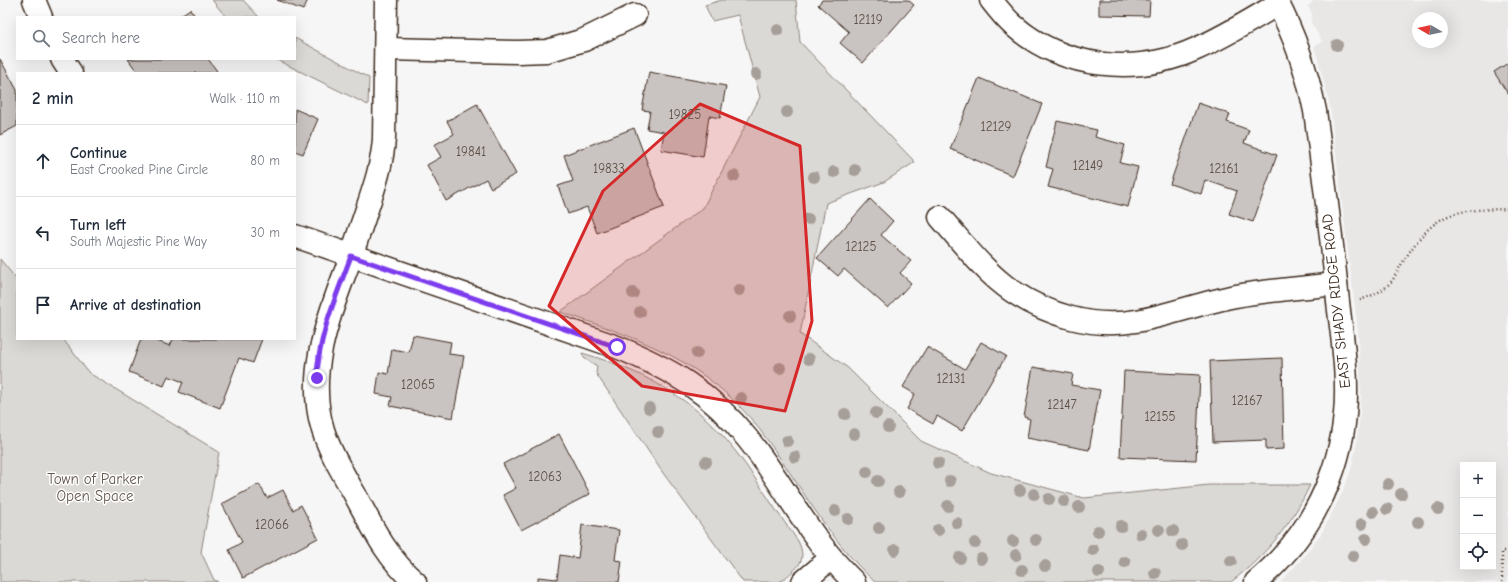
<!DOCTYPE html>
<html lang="en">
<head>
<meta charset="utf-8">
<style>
	body { margin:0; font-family:"Comic Neue",sans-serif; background:#f6f6f7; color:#1f2937 }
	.controls { position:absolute; right:12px; bottom:12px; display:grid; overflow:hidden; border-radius:0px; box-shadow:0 4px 16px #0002 }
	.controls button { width:36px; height:36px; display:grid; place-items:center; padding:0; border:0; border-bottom:1px solid #e0e1e3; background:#fff; color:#1f2937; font:20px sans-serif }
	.compass { position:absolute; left:1412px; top:12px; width:36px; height:36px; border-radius:50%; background:#fff; box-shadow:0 4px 16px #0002; rotate:279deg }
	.stop { position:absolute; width:12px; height:12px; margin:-9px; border:3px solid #7c3aed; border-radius:50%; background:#fff }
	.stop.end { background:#7c3aed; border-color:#fff; box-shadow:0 1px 4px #0008 }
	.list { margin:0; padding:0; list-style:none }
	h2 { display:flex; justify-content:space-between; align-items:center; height:52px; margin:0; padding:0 16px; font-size:17px }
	h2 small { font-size:13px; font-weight:400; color:#747a83 }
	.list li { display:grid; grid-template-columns:26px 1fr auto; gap:12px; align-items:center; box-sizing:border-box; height:72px; padding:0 16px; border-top:1px solid #e0e1e3 }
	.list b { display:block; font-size:15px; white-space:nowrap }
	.list p { margin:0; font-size:13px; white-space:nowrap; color:#747a83 }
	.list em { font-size:13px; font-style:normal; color:#747a83 }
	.icon { flex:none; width:22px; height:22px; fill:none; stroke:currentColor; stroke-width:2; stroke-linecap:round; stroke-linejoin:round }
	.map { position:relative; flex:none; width:1508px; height:582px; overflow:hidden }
	.search { position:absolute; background:#fff; box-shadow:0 4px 16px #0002; left:16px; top:16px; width:280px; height:44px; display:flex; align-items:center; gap:10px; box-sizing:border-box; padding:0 14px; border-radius:0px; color:#747a83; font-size:15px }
	.panel { position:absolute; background:#fff; box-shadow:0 4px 16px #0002; left:16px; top:72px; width:280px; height:268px; border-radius:0px }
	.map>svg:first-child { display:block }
</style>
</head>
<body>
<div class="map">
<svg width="1508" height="582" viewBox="0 0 1508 582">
	<rect width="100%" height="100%" fill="#f7f6f6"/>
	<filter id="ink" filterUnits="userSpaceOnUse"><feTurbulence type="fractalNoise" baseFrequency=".025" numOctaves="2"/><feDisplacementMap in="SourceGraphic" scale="8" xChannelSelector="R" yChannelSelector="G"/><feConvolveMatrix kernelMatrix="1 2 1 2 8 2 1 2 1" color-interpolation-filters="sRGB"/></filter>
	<g filter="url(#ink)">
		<!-- built -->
		<path fill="#e9e7e6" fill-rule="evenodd" d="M1314 0H1508V582H1280L1300 561 1321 534 1342 493 1350 473 1355 452 1359 425 1361 395 1358 332 1330 107 1319 63 1314 47 1322 41 1311 23 1312 14 1310 9 1307 7ZM1418 18H1442V42H1418ZM1463 465H1493V567H1463Z"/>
		<!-- green -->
		<g fill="#dbd9d6" stroke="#8b827a">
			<path d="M212 0H243L259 17H226Z"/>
			<path d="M722 0H796L800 42 915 162 884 182 826 203 800 334 848 368 921 441 991 473 1084 498 1209 485H1310C1292 524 1265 556 1231 582H875C827 538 799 482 760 430 707 361 639 338 560 312L703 208 760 97 738 15 712 21 705 5Z"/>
			<path d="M295 38 369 78 368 105 275 59H295Z"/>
			<path d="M0 259 17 280V339H63L89 373 219 452 201 552 214 580 218 582H0Z"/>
			<path d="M582 353C623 365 662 382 696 410 727 435 749 469 770 501 779 515 789 528 798 541 809 563 795 569 780 582H743L663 473 599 378 596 373 597 366 584 358Z"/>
		</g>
		<!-- building -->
		<g fill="#c9c3c1" stroke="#3b2a1e">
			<path d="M277 0H308L303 10Z"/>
			<path d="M822 0H908L914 5 863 63 840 43 849 32 818 5Z"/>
			<path d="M1099 0H1150L1149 16 1099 15Z"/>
			<path d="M190 9 196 17H178Z"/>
			<path d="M0 59 17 90V126L0 135Z"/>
			<path d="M128 59H208L217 71 214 73H138Z"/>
			<path d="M1508 63V94L1494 72Z"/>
			<path d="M649 72 726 86 720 118 709 116 703 157 661 150 664 132 647 129 650 111 642 110Z"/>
			<path d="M979 78 1042 104 1013 176 950 149Z"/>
			<path d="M1198 103 1230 114 1227 122 1249 130 1244 143 1277 155 1253 222 1229 214 1237 191 1205 180 1201 194 1170 184Z"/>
			<path d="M477 104 516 174 491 188 486 179 446 201 427 165 441 157 434 145 454 134 447 121Z"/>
			<path d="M295 109 318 119 303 154 295 151Z"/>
			<path d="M1057 121 1097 130 1095 137 1125 145 1120 163 1138 167 1128 207 1048 187 1053 169 1046 167Z"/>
			<path d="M634 128 664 207 597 233 587 207 568 214 558 186 573 181 564 155Z"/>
			<path d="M870 199 893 221 881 235 911 261 900 273 911 283 888 308 844 269 838 276 817 258Z"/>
			<path d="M413 335 451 342 449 354 464 356 453 418 390 406 392 397 376 394 379 372 388 374 392 349 409 352Z"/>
			<path d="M141 339H152L170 346 173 339H262L253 363 239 358 220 408 179 392 183 382 168 376 164 386 129 372Z"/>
			<path d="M981 342 1006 356 962 431 937 416 933 424 907 409 915 394 903 387 927 347 965 369Z"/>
			<path d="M1282 358 1284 449 1266 450V440L1213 442 1210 361Z"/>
			<path d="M1033 367 1073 374 1071 385 1100 390 1089 450 1027 438 1030 419 1024 417Z"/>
			<path d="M1124 371 1200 375 1196 460 1120 457Z"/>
			<path d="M559 434 590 494 521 530 503 495 516 488 503 464Z"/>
			<path d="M259 484 267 498 283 490 293 510 301 505 318 538 243 578 229 550 242 542 222 504Z"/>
			<path d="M582 525 619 530 615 560 622 561 619 582H538V577L557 579 560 555 578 558Z"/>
		</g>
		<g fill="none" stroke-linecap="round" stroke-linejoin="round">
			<!-- minor casing -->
			<g stroke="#3b2a1e" stroke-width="25">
				<g id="minor">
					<path d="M34 0 41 17"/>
					<path d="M386 0 384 139C382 167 373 191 364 218 357 238 351 258 343 278 325 326 307 378 323 430 330 452 342 472 354 493 371 524 387 559 415 582"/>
					<path d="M991 0C998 9 1005 18 1013 25 1063 69 1136 76 1196 49 1224 37 1251 20 1278 4"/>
					<path d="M386 49 518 52 547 51 584 40 635 15"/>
					<path d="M62 59 71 73"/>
					<path d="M940 217C961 241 986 274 1012 291 1048 315 1093 329 1136 321 1170 315 1203 302 1236 296 1269 290 1303 288 1336 284"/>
					<path d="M295 236 617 347C671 369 710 392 747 438 785 485 810 540 854 582"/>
					<path d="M803 582 831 558"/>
					<path d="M1256 582C1264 575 1273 567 1280 559 1323 513 1347 451 1346 388 1346 356 1340 324 1337 292 1331 231 1323 171 1315 111 1307 71 1295 36 1276 0"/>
				</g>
			</g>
			<!-- path -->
			<g stroke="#3b2a1e" stroke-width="2.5" stroke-dasharray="1 3" stroke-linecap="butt">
				<path d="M1360 300C1371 296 1382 292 1390 283 1395 278 1397 271 1401 265 1412 248 1424 229 1442 219 1461 208 1486 210 1508 209"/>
				<path d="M1502 582V551H1508"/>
			</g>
			<!-- minor -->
			<use href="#minor" stroke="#fff" stroke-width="22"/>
		</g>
		<!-- trees -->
		<g fill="#a69e98">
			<circle cx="778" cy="30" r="6"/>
			<circle cx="1337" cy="45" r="6"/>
			<circle cx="756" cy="74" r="6"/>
			<circle cx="787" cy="112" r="6"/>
			<circle cx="855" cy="170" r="6"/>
			<circle cx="834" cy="172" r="6"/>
			<circle cx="734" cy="176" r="6"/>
			<circle cx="814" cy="177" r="6"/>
			<circle cx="808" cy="219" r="6"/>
			<circle cx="739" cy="290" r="6"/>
			<circle cx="633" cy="293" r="6"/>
			<circle cx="640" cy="312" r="6"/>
			<circle cx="790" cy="316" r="6"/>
			<circle cx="697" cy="353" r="6"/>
			<circle cx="809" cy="359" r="6"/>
			<circle cx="780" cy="368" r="6"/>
			<circle cx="741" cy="398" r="6"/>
			<circle cx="649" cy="408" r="6"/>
			<circle cx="876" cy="413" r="6"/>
			<circle cx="845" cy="414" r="6"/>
			<circle cx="888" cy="427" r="6"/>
			<circle cx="658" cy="432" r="6"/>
			<circle cx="854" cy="434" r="6"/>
			<circle cx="787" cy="441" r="6"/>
			<circle cx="795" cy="457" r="6"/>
			<circle cx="706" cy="462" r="6"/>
			<circle cx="938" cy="463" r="6"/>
			<circle cx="867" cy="472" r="6"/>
			<circle cx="878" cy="481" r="6"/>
			<circle cx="950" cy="481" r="6"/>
			<circle cx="1388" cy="484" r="6"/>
			<circle cx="1020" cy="490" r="6"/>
			<circle cx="899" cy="492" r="6"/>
			<circle cx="1034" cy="494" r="6"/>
			<circle cx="1401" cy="494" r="6"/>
			<circle cx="1049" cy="499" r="6"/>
			<circle cx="1064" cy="501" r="6"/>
			<circle cx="948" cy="506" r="6"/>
			<circle cx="1079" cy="507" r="6"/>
			<circle cx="1387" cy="509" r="6"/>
			<circle cx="1438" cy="509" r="6"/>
			<circle cx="835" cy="511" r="6"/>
			<circle cx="1373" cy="512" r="6"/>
			<circle cx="848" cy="519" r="6"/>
			<circle cx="1418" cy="522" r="6"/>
			<circle cx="957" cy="523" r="6"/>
			<circle cx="1362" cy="524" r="6"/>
			<circle cx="1121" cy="526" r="6"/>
			<circle cx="879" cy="528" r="6"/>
			<circle cx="938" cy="530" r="6"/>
			<circle cx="1159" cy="530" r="6"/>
			<circle cx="1098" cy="531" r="6"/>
			<circle cx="1173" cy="531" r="6"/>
			<circle cx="1141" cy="534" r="6"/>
			<circle cx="1366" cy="539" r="6"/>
			<circle cx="1036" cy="540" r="6"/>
			<circle cx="1013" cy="541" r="6"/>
			<circle cx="975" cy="543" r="6"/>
			<circle cx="1182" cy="545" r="6"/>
			<circle cx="895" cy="550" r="6"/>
			<circle cx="1093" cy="550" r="6"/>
			<circle cx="1016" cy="555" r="6"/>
			<circle cx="1353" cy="556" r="6"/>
			<circle cx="960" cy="558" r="6"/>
			<circle cx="981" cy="559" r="6"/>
			<circle cx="1231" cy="561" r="6"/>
			<circle cx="1125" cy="562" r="6"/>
			<circle cx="1045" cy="566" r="6"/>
			<circle cx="1022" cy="570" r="6"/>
			<circle cx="1099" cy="572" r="6"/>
			<circle cx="1155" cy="573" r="6"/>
		</g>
	</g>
	<g fill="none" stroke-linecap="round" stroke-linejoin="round" filter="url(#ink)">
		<!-- route -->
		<path stroke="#7c3aed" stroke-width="5" d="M317 378C318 335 337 295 351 256L617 347"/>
	</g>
	<!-- marked area -->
	<path fill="#d62828" fill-opacity="0.2" stroke="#d62828" stroke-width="3" stroke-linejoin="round" d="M700 104 800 146 812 321 785 411 642 386 549 306 603 191Z"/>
	<g text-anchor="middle" stroke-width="3" stroke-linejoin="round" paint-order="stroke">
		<!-- number labels -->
		<g font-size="13" fill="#5e5047">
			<text x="868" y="24">12119</text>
			<text x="685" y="119">19825</text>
			<text x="996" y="131">12129</text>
			<text x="471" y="156">19841</text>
			<text x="1088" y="170">12149</text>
			<text x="609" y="173">19833</text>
			<text x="1224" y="173">12161</text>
			<text x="861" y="251">12125</text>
			<text x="951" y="383">12131</text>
			<text x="418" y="389">12065</text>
			<text x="1247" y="405">12167</text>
			<text x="1062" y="409">12147</text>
			<text x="1160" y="421">12155</text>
			<text x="545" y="481">12063</text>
			<text x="272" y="529">12066</text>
		</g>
		<!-- street labels -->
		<g font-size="15" fill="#3b2a1e" stroke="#fff">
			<text transform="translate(1336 301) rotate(-96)" y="5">EAST SHADY RIDGE ROAD</text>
		</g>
		<!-- park labels -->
		<g font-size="15" fill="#63564c" stroke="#fff">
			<text x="95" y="484">Town of Parker<tspan x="95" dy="17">Open Space</tspan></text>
		</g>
	</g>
</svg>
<div class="controls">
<button>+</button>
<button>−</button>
<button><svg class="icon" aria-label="locate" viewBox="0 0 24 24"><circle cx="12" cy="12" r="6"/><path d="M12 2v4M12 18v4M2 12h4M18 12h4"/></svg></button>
</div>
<svg class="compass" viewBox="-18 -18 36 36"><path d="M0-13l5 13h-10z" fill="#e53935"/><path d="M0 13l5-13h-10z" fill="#747a83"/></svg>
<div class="stop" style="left:617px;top:347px"></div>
<div class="stop end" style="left:317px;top:378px"></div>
<div class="search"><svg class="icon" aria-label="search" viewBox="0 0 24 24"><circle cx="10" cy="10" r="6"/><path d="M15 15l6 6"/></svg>Search here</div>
<section class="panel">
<h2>2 min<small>Walk · 110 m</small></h2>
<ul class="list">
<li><svg class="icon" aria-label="ahead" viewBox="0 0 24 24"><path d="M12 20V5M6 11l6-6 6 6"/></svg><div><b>Continue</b><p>East Crooked Pine Circle</p></div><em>80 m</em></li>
<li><svg class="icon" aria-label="left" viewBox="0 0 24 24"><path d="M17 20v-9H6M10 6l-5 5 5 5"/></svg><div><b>Turn left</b><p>South Majestic Pine Way</p></div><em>30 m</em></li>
<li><svg class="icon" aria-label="arrive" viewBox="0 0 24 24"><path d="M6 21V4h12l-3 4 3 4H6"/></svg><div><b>Arrive at destination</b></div></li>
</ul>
</section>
</div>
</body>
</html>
